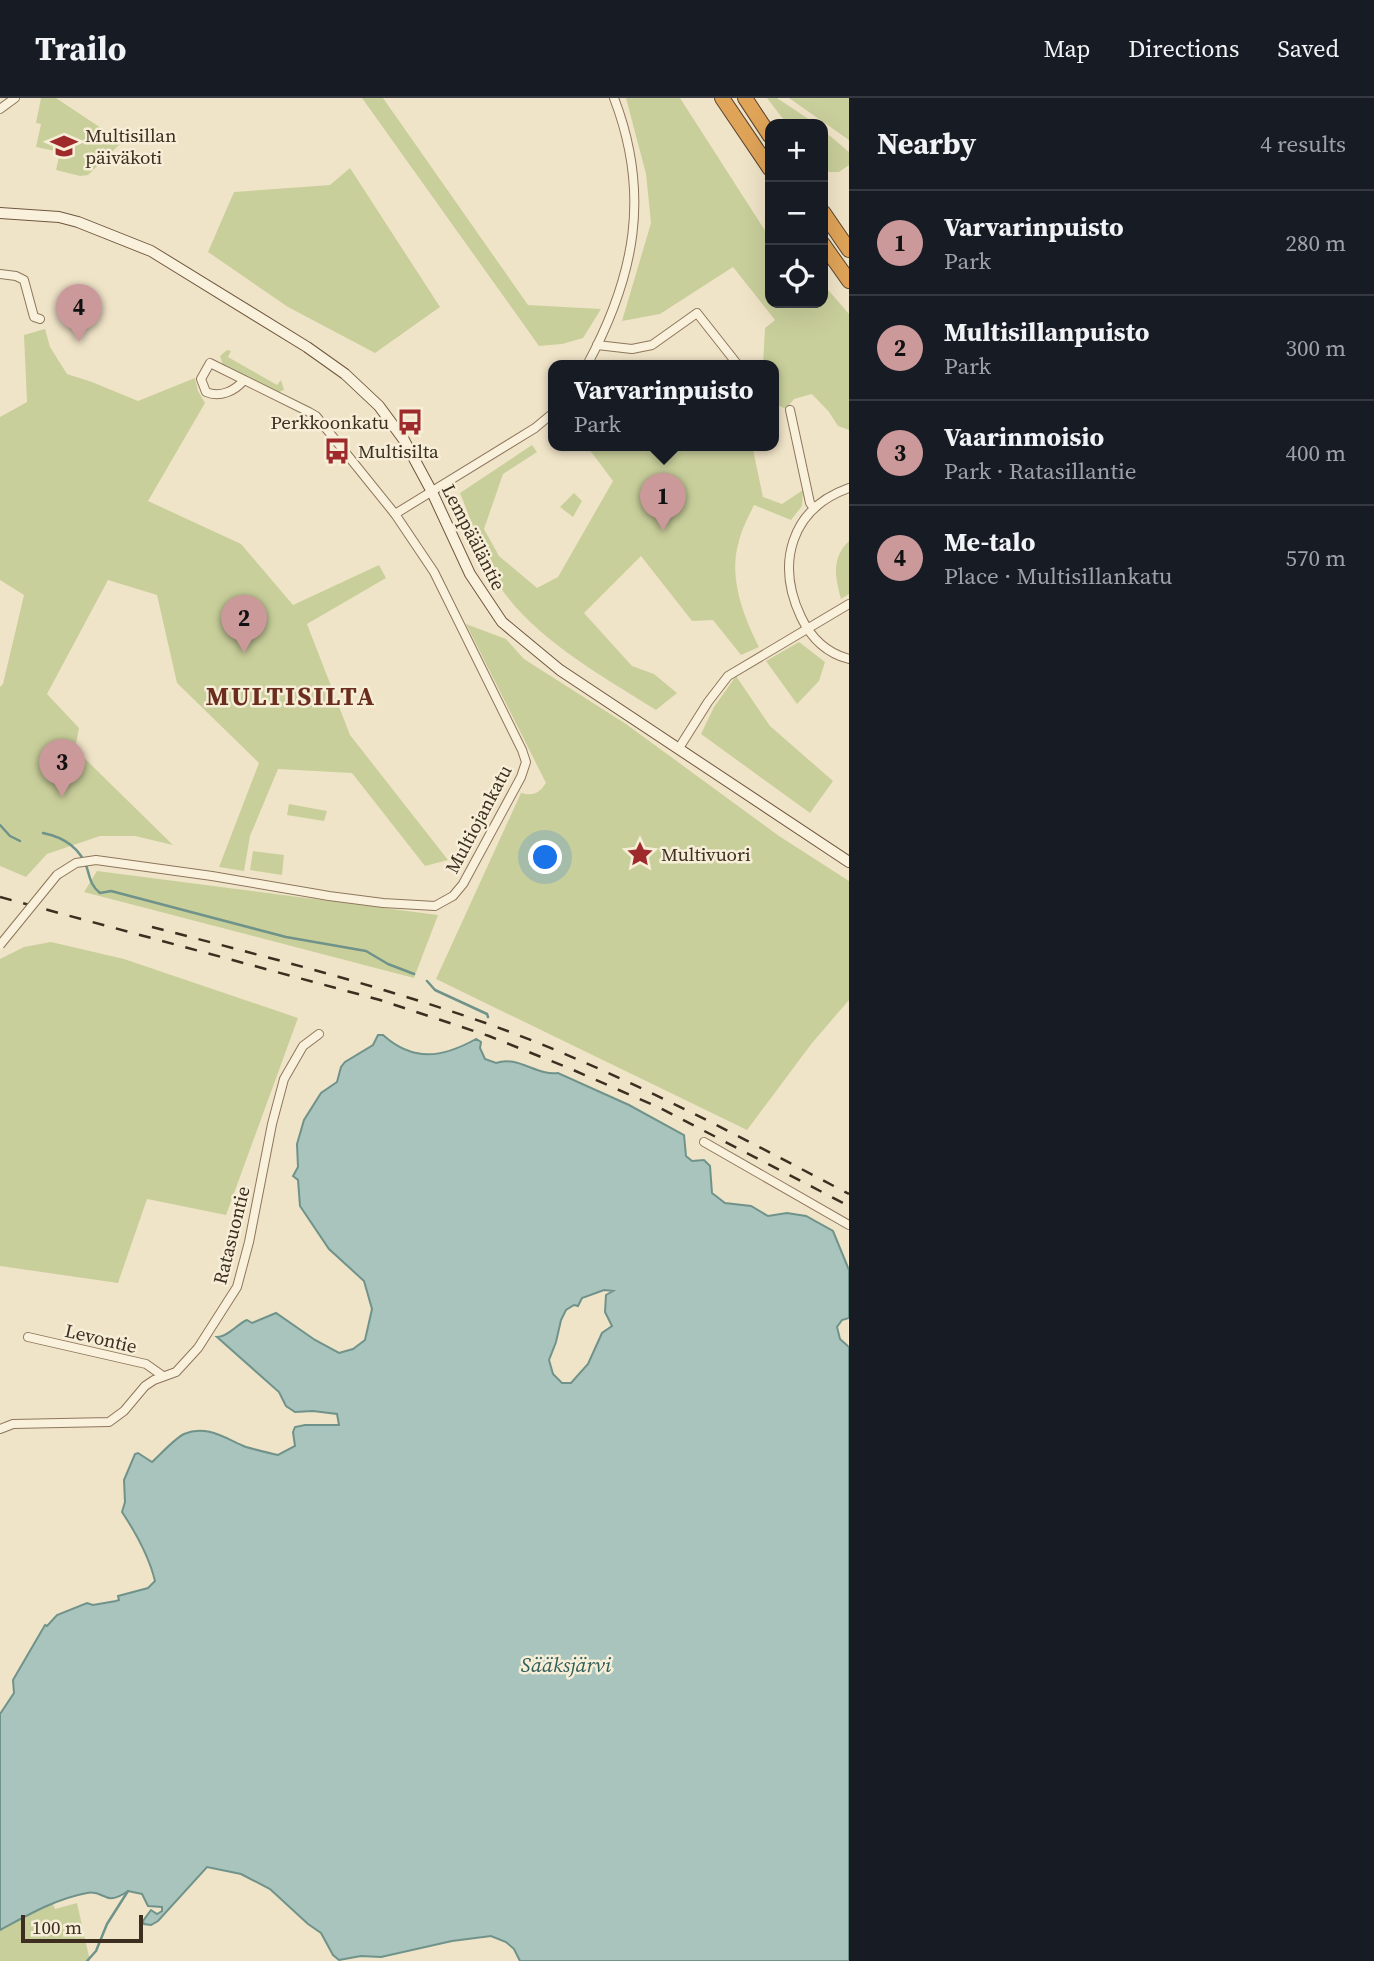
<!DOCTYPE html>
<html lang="en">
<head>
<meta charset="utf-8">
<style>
	body { margin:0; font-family:"Source Serif 4",serif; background:#242831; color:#f1f3f6 }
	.controls { position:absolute; right:21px; top:21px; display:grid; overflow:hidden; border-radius:14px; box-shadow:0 7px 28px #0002 }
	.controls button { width:63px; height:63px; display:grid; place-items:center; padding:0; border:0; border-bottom:2px solid #363941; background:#171b24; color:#f1f3f6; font:35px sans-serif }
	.scale { position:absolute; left:21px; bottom:18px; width:122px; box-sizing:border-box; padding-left:7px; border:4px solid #3d2e20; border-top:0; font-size:19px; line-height:24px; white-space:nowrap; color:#3d2e20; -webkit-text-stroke:5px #f7eed8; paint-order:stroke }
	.you { position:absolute; left:546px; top:760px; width:24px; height:24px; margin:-18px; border:5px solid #fff; border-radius:50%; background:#1a73e8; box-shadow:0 0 0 10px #1a73e833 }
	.badge { display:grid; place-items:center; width:46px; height:46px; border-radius:50%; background:#cc999b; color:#111; font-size:23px; font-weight:700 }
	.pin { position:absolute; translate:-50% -58px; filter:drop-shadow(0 2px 4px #0008) }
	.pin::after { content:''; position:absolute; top:37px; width:24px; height:21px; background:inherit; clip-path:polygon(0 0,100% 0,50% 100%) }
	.popup { position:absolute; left:548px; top:262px; width:231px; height:91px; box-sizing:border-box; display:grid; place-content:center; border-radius:14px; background:#171b24; filter:drop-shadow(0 2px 5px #0005); font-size:23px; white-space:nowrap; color:#9ea1a6 }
	.popup b { font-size:26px; color:#f1f3f6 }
	.popup::after { content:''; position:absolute; left:50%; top:100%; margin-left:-14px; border:14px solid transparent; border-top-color:#171b24 }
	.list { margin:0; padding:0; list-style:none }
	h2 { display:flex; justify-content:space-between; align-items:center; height:91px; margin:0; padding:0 28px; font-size:30px }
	h2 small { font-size:23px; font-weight:400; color:#9ea1a6 }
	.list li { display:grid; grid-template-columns:46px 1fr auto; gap:21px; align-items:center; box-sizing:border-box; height:105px; padding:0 28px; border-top:2px solid #363941 }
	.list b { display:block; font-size:26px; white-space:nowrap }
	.list p { margin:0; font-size:23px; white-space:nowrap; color:#9ea1a6 }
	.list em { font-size:23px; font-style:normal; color:#9ea1a6 }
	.icon { flex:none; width:38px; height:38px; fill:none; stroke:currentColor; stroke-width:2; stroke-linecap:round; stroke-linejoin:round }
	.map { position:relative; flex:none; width:849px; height:1863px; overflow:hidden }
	header { display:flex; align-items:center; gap:42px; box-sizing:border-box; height:98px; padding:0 35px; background:#171b24; border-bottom:2px solid #363941 }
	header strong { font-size:33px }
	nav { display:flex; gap:38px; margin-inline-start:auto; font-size:24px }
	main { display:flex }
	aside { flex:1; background:#171b24 }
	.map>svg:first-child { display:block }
</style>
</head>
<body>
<header>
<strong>Trailo</strong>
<nav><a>Map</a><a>Directions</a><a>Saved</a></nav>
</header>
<main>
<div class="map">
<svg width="849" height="1863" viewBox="0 0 849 1863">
	<rect width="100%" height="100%" fill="#f0e4c8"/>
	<!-- green -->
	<g fill="#c9cf9b">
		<path d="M41 0H56L122 44 88 77 80 78 56 72 60 54 36 49 41 26 36 25Z"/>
		<path d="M362 0H383L528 207 601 211 583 240 562 246 539 248Z"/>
		<path d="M626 0H680L766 134 770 137V205H823V186L849 216V332L838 328 829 314 812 296 794 301 786 311 773 305V267H763L765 230 775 222 733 169 660 216 622 223 651 125 646 76Z"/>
		<path d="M767 0H777L816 26H787Z"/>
		<path d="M789 0H849V42Z"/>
		<path d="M823 32 849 54V67L839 74H829L823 68Z"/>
		<path d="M350 70 440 209 375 255 288 209 208 154 234 94 330 87Z"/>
		<path d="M45 231 50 249 67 276 92 284 138 303 195 280 198 293 205 305 148 403 241 446 293 507 379 467 386 480 307 526 350 637 448 762 425 768 352 675 278 671 250 738 244 773 219 769 259 665 177 585 157 497 108 482 47 596 79 630 75 651 173 747 135 738H100L47 756 26 779 0 768V589L3 586 24 497 0 482V319L27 304 24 237Z"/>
		<path d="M227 252 231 253 228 259 277 287 281 282 284 292 279 294 223 267 220 258Z"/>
		<path d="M532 347 537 354 503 376 484 431 499 458 537 490 558 479 613 383 586 347H752L763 399 782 406 803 392 802 408 791 422 754 407C749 418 742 430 739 443 728 478 743 517 759 549L741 557 713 522 692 523 641 458 584 515 632 568 654 576 677 595 656 612C602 578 522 534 492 475 479 450 471 421 460 395Z"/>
		<path d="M574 395 582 403 573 419 560 409Z"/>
		<path d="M849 443V496L841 501C835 479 831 460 849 443Z"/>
		<path d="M466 526 506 541 524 561 626 626 779 738 849 783V902L812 945 747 1032 436 881 521 695C534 698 538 696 546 685Z"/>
		<path d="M799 544 825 564 819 583 797 606 766 563Z"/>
		<path d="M736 578 770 628 833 683 810 715 701 636 714 609Z"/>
		<path d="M289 706 327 713 324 723 287 717Z"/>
		<path d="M253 753 284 757 282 777 250 772Z"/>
		<path d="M97 773 438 817 414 880 84 794Z"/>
		<path d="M51 844 124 861 298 920 226 1117 147 1101 118 1185 0 1168V861L24 849Z"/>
		<path d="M52 1804 55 1811 77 1805 90 1863H0V1832Z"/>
	</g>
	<!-- water -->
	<path fill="#a9c4bc" stroke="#6f938a" stroke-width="2" fill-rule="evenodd" d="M378 937H383C413 964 442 960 476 941L481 944 480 950 485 961 496 965C517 957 537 978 558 975L629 1007 684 1037 686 1058 692 1063 704 1062 710 1068 712 1095 725 1105 751 1108 768 1118 787 1115 806 1118 833 1133 849 1172V1220L842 1222 837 1229 840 1241 849 1249V1863H520L514 1851 506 1844 491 1838 452 1843 381 1859 361 1858 339 1862 333 1857 321 1835 308 1826 270 1791 241 1776 207 1769 158 1823 151 1827 144 1826 143 1823 151 1812 157 1816 162 1813V1809L148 1808 142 1796 128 1793C104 1810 105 1791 87 1795 55 1801 28 1817 0 1832V1616L14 1595 13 1582 45 1527 47 1528 57 1517 87 1505 93 1507 116 1503 119 1502 118 1498 148 1490 155 1483C149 1458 136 1435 122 1414L125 1404 124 1382 135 1356 138 1355 152 1364C160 1357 174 1341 184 1336 207 1326 226 1341 246 1349 257 1352 268 1355 278 1357L295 1348 293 1334 295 1329 305 1327H339L337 1316 313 1313 295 1314 286 1308 279 1294 217 1239C228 1239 237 1226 247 1222L252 1225 276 1215 315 1242 339 1255 353 1251 365 1242 372 1211 364 1183 329 1151 300 1108 298 1082 293 1078 298 1069 297 1046 304 1022 321 995 337 984 341 969 345 964 373 947ZM604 1192 613 1193 606 1197 605 1214 612 1228 602 1235 588 1266 571 1285H562L553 1276 549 1262 556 1244 561 1222 566 1212 574 1207 578 1208 582 1200Z"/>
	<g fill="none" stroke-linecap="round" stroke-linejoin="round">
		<!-- stream -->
		<g stroke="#6f938a" stroke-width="2.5">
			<path d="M0 727 10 738 20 743"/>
			<path d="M43 735C63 739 80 750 87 770 90 780 91 788 100 795L111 793 286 839 366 853 388 866 414 876"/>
			<path d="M427 883 435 892 487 916 488 919"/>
			<path d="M87 1863 96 1853 107 1826 128 1793"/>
		</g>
		<!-- street casing -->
		<g stroke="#8d765c" stroke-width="10">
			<g id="street">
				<path d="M0 11 15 0"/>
				<path d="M0 176 16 178 24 182 34 219 40 221"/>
				<path d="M597 247 632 251 652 247 697 215 738 267"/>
				<path d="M587 267C635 178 651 96 614 0"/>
				<path d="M790 312 810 405 814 410"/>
				<path d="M849 390C790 411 776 466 801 519 811 540 826 555 849 561"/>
				<path d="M395 416 535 330 553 315"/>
				<path d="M679 650 708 604 728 578 849 506"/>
				<path d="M57 777 76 765 96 762 212 778 329 798 383 805 435 808 453 798 463 786 521 679 526 664 522 652 434 474 395 416 316 318 309 314 210 265 201 281 206 294C220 300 235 293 244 282"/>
				<path d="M704 1044 849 1127"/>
				<path d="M28 1239 146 1266 163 1278"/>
				<path d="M0 1331 13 1326 109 1324 124 1313 145 1288 154 1282 176 1274 198 1250 237 1189 249 1144 272 1026 284 981 303 948 319 936"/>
			</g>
		</g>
		<!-- secondary casing -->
		<g stroke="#6f573f" stroke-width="12">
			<path id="secondary" d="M0 115 59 119 78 124 151 153 307 249 345 276 379 308 404 342 432 394 470 476 502 524 560 572 849 764"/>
		</g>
		<!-- highway casing -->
		<g stroke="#5b4430" stroke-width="16">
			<g id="highway">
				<path d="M722 0 770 71"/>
				<path d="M745 0 770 38"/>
				<path d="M823 114 849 152"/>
				<path d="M823 146 849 183"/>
			</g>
		</g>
		<!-- street -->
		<use href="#street" stroke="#faf1dc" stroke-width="8"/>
		<!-- secondary -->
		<use href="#secondary" stroke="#faf1dc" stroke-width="10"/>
		<!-- highway -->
		<use href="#highway" stroke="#e0a458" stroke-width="14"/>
		<!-- rail -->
		<g stroke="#3d2e20" stroke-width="2.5" stroke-dasharray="12 12" stroke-linecap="butt">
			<path d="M0 799 380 902 489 938 571 971 660 1010 849 1108"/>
			<path d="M152 829C267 859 382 888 494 928 617 973 733 1035 849 1096"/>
		</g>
		<!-- street-bridge casing -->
		<g stroke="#8d765c" stroke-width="10" stroke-linecap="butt">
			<path id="street-bridge" d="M0 847 57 777"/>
		</g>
		<!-- street-bridge -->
		<use href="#street-bridge" stroke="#faf1dc" stroke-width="8"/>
	</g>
	<!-- icons -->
	<defs>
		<g id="school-bare" transform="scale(2.1)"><path d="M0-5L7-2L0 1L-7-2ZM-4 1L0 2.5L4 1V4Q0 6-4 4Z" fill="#9e2a2b" stroke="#f7eed8" stroke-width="2.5" paint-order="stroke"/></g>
		<g id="bus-bare" transform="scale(2.1)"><path d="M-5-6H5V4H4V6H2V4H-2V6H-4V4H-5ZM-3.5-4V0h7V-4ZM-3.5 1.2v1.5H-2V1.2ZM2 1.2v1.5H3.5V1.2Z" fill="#9e2a2b" stroke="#f7eed8" stroke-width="2.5" paint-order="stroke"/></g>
		<g id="sight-bare" transform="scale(2.1)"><path d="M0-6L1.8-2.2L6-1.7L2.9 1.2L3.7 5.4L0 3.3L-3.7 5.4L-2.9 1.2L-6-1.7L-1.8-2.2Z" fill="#9e2a2b" stroke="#f7eed8" stroke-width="2.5" paint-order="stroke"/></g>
	</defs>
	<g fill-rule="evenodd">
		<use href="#school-bare" x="64" y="48"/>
		<use href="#bus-bare" x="410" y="324"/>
		<use href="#bus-bare" x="337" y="353"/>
		<use href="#sight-bare" x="640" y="756"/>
	</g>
	<g text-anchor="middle" stroke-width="5" stroke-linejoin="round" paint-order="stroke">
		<!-- poi labels -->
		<g font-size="19" fill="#3d2e20" stroke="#f7eed8" text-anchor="start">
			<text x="85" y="44">Multisillan<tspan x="85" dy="22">päiväkoti</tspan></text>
			<text x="389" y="331" text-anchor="end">Perkkoonkatu</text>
			<text x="358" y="360">Multisilta</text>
			<text x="661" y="763">Multivuori</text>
		</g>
		<!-- street labels -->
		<g font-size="19" fill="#3d2e20" stroke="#f7eed8">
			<text transform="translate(474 439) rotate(63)" y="7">Lempääläntie</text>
			<text transform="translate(478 721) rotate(-62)" y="7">Multiojankatu</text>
			<text transform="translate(231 1137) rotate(-76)" y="7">Ratasuontie</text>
			<text transform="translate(101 1240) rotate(13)" y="7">Levontie</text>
		</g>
		<!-- water labels -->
		<g font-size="21" font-style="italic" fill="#2f5d5a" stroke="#f7eed8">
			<text x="566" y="1574">Sääksjärvi</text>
		</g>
		<!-- district labels -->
		<g font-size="26" font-weight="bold" letter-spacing="2" fill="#6b2e1e" stroke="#f7eed8">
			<text x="291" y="607">MULTISILTA</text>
		</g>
	</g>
</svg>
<div class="controls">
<button>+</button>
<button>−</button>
<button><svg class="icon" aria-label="locate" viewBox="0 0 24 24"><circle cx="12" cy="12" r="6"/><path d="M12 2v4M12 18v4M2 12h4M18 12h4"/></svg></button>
</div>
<div class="scale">100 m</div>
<div class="you"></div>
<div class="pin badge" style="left:663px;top:433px">1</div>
<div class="popup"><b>Varvarinpuisto</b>Park</div>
<div class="pin badge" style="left:244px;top:555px">2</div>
<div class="pin badge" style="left:62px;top:699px">3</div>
<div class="pin badge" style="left:79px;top:244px">4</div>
</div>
<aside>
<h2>Nearby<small>4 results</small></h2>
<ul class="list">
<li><span class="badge">1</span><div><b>Varvarinpuisto</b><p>Park</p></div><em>280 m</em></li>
<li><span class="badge">2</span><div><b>Multisillanpuisto</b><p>Park</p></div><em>300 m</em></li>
<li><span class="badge">3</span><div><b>Vaarinmoisio</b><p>Park · Ratasillantie</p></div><em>400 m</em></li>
<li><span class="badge">4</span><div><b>Me-talo</b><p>Place · Multisillankatu</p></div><em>570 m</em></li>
</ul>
</aside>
</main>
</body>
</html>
